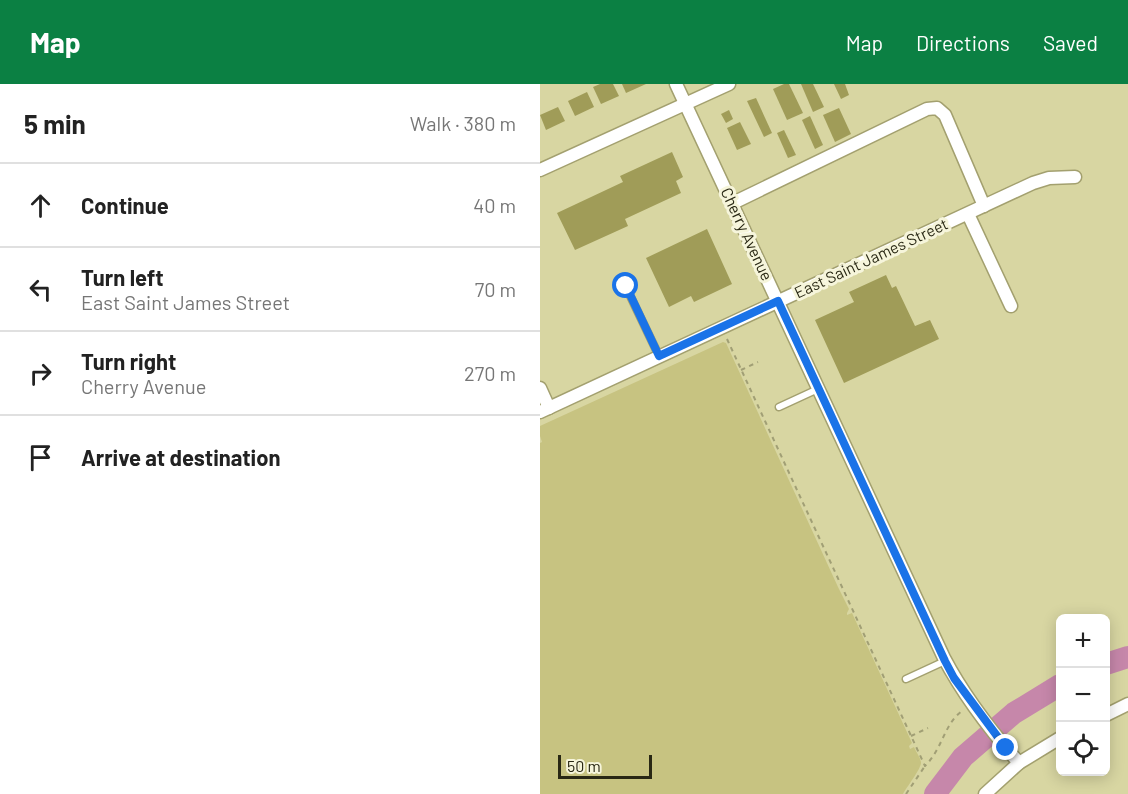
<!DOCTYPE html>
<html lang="en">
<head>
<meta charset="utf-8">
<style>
	body { margin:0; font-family:Barlow,sans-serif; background:#f6f6f6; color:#222 }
	.controls { position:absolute; right:18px; bottom:18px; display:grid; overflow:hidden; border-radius:9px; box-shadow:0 3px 15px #0003 }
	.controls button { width:54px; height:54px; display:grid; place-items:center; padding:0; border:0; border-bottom:2px solid #e0e0e0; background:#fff; color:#222; font:30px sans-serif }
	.scale { position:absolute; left:18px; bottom:15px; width:94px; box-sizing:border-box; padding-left:6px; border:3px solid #292814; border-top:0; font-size:16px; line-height:21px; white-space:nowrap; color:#292814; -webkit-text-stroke:4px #f6f5db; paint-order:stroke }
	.stop { position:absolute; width:18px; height:18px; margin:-14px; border:4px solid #1a73e8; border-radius:50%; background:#fff }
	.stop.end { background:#1a73e8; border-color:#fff; box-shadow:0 2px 6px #0008 }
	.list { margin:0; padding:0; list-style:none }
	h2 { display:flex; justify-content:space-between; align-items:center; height:78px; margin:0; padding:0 24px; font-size:26px }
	h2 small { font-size:20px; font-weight:400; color:#767676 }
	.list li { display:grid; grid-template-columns:39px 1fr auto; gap:18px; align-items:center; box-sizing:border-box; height:84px; padding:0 24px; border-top:2px solid #e0e0e0 }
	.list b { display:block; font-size:22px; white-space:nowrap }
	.list p { margin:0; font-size:20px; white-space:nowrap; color:#767676 }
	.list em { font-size:20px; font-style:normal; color:#767676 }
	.icon { flex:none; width:33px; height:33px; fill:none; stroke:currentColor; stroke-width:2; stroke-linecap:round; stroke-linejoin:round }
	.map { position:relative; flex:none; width:588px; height:710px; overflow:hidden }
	header { display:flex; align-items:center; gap:36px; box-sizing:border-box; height:84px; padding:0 30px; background:#0b8043; color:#fff }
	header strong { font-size:28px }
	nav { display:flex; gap:33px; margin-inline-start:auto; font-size:21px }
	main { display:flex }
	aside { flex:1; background:#fff }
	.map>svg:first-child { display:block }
</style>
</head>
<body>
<header>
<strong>Map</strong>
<nav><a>Map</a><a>Directions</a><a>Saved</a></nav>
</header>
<main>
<aside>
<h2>5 min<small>Walk · 380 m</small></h2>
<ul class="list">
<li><svg class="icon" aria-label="ahead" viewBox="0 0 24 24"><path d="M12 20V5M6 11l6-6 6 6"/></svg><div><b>Continue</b></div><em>40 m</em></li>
<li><svg class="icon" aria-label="left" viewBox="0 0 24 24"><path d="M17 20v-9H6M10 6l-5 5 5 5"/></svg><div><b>Turn left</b><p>East Saint James Street</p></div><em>70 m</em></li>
<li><svg class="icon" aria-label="right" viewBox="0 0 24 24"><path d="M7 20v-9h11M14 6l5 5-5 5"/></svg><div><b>Turn right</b><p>Cherry Avenue</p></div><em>270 m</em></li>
<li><svg class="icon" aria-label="arrive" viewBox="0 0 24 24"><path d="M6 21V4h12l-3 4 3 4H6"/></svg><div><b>Arrive at destination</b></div></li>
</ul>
</aside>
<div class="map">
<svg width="588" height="710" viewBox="0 0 588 710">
	<rect width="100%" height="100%" fill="#d8d6a2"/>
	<!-- green -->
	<path fill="#c7c381" d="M183 258 186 259 298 503 309 525 307 529V531L312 529 372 659 369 662 370 665 374 663C376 668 380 673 381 678 382 684 366 704 363 710H0V359L2 358 0 352V342Z"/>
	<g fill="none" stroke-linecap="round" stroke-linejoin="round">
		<!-- river -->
		<g stroke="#c687aa" stroke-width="22">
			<path d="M566 580 588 573"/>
			<path d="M395 710 423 673 474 629 520 601"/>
		</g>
	</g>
	<!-- building -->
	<g fill="#a09c58">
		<path d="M60 0H73L79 12 61 20 53 3Z"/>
		<path d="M82 0H106L86 9Z"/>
		<path d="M244 0H249L263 29 247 36 233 5Z"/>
		<path d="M261 0H273L284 23 273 28Z"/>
		<path d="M294 0H305L309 11 301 15Z"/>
		<path d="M47 8 54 23 35 32 28 17Z"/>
		<path d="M216 14 232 49 224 53 207 17Z"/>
		<path d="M18 23 25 37 6 46 0 31Z"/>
		<path d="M299 24 311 50 295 58 283 31Z"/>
		<path d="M189 26 193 35 186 39 181 30Z"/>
		<path d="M270 32 283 61 275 65 262 36Z"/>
		<path d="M200 38 211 60 197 66 187 44Z"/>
		<path d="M244 46 256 71 248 74 237 49Z"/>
		<path d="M132 68 143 93 136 97 141 109 85 135 88 142 35 166 17 129 83 98 80 92Z"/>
		<path d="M167 145 192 200 154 218 151 212 129 223 106 174Z"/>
		<path d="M346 191 352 204 356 202 375 242 390 236 399 255 304 299 275 236 314 218 309 208Z"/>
	</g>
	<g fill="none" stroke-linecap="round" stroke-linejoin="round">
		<!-- service casing -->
		<g stroke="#a3a06f" stroke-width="9">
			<g id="service">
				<path d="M86 203 119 272"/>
				<path d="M239 323 278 305"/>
				<path d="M366 595 405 577"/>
			</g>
		</g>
		<!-- minor casing -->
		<g stroke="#a3a06f" stroke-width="15">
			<g id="minor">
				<path d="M136 0 404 574C424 612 451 647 479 679"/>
				<path d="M0 86 189 0"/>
				<path d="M193 119 387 25 397 24 405 31 444 122"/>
				<path d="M428 130 471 222"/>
				<path d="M0 304 9 324"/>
				<path d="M0 328 493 99 509 94 535 93"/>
				<path d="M566 631 588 620"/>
				<path d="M445 710 479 679 520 654"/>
			</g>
		</g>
		<!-- path -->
		<g stroke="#a19f75" stroke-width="2" stroke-dasharray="4.5 4.5" stroke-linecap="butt">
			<path d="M187 255 385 682C403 664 404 640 422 627"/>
			<path d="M201 286 218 278"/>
			<path d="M371 652 388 644"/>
			<path d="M366 710 385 682"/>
		</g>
		<!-- service -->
		<use href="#service" stroke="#fff" stroke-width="6"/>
		<!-- minor -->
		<use href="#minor" stroke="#fff" stroke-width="12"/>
	</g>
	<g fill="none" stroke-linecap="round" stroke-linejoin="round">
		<!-- route -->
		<path stroke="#1a73e8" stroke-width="8" d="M86 202 119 272 238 217 405 577 414 594 466 664"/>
	</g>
	<g text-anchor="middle" stroke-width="6" stroke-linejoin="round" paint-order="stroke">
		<!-- street labels -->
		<g font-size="16" fill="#292814" stroke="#f6f5db">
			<text transform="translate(207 150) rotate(65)" y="6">Cherry Avenue</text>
			<text transform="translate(331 174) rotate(-25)" y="6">East Saint James Street</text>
		</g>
	</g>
</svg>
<div class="controls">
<button>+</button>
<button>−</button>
<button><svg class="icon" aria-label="locate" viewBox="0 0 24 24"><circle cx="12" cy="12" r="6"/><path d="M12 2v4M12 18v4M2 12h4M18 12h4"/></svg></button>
</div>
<div class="scale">50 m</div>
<div class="stop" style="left:86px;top:202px"></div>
<div class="stop end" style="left:466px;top:664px"></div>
</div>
</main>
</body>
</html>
